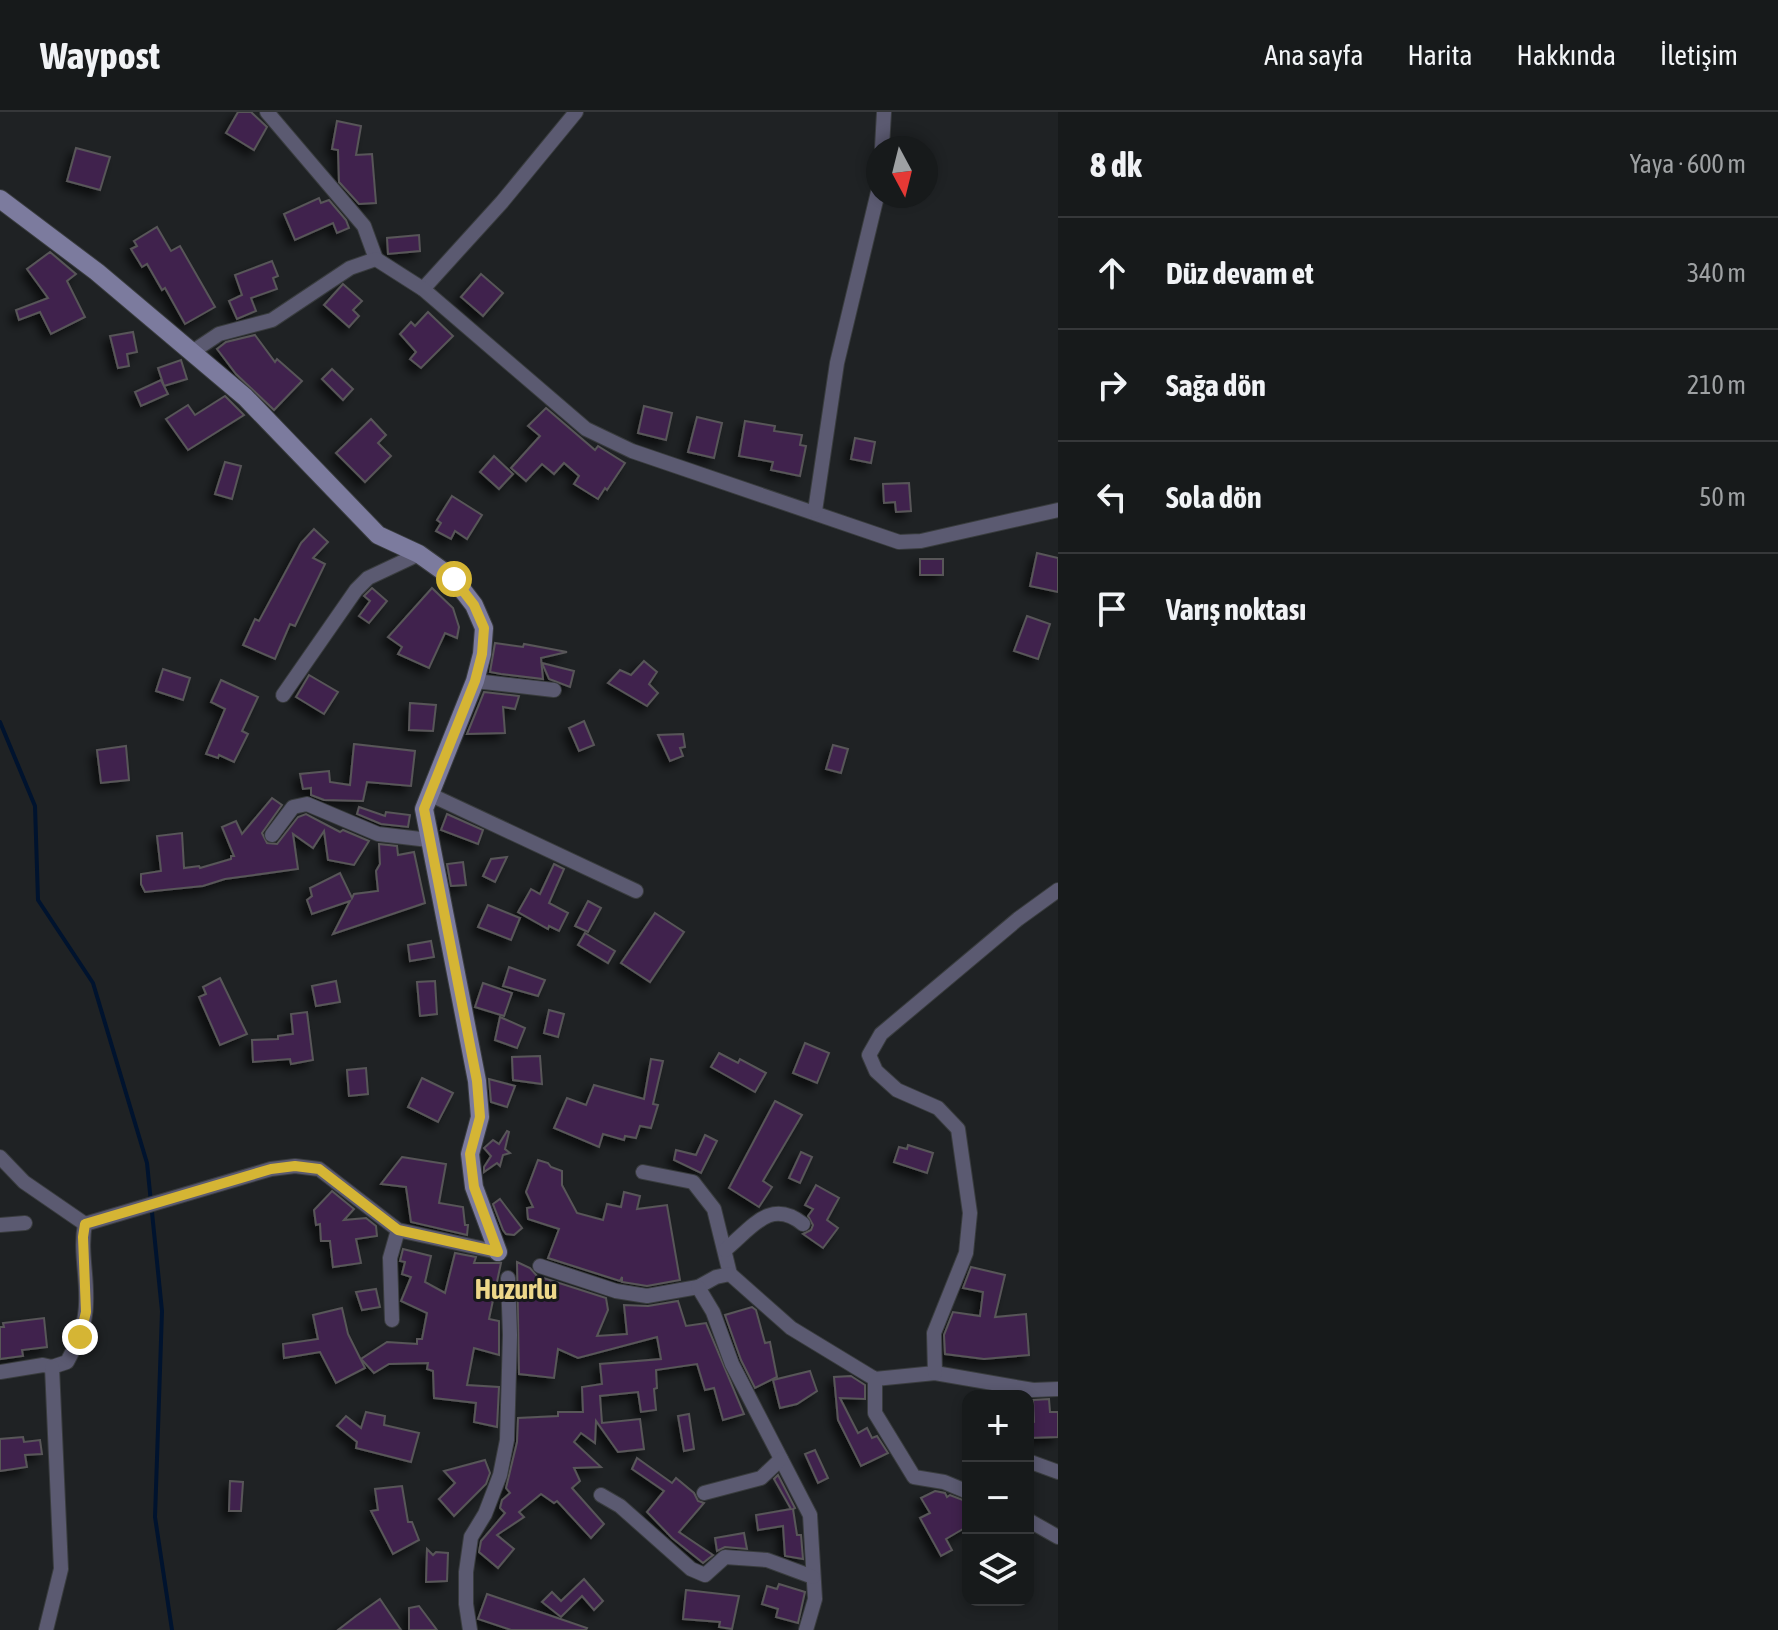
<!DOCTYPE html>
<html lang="tr">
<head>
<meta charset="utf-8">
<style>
	body { margin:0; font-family:"Asap Condensed",sans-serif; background:#202324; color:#f1f3f6 }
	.controls { position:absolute; right:24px; bottom:24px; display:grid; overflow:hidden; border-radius:16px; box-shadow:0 4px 12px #0003 }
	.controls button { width:72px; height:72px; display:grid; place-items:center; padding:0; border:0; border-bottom:2px solid #36383a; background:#171a1b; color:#f1f3f6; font:40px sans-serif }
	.compass { position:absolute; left:866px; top:24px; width:72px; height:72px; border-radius:50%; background:#171a1b; box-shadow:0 4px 12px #0003; rotate:173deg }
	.stop { position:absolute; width:24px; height:24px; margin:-18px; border:6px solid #d5b534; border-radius:50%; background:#fff }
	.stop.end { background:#d5b534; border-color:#fff; box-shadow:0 2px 8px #0008 }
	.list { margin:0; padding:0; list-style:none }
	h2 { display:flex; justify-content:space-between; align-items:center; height:104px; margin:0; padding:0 32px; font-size:34px }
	h2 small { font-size:26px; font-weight:400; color:#9ea1a3 }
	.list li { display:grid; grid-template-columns:52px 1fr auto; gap:24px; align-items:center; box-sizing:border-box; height:112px; padding:0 32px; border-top:2px solid #36383a }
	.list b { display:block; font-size:30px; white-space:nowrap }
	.list em { font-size:26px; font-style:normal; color:#9ea1a3 }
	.icon { flex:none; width:44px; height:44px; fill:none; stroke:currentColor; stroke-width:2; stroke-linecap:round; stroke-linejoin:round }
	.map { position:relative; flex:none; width:1058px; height:1518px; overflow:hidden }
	header { display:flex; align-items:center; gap:48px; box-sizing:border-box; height:112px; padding:0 40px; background:#171a1b; border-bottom:2px solid #36383a }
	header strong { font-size:38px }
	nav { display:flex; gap:44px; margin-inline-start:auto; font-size:28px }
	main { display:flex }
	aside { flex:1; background:#171a1b }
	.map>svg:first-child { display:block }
</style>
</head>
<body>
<header>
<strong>Waypost</strong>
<nav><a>Ana sayfa</a><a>Harita</a><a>Hakkında</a><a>İletişim</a></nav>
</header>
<main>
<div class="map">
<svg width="1058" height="1518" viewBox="0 0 1058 1518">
	<defs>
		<filter id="shadow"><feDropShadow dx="-5.5" dy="5.5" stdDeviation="4" flood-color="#0009"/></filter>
	</defs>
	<rect width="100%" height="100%" fill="#1f2224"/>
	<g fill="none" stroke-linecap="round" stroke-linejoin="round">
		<!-- stream -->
		<path stroke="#00132e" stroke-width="4" d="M0 610 35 694 38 788 93 871 147 1051 162 1199 155 1405 172 1518"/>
	</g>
	<!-- building -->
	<g fill="#41244e" stroke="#585659" stroke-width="2" filter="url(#shadow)">
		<path d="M238 0H251L267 15 254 38 226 21Z"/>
		<path d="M337 9 361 14 356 43 372 42 376 91 359 92 339 70 338 38 332 37Z"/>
		<path d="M76 36 110 45 100 78 67 69Z"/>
		<path d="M319 86 321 91 329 88 346 108 349 116 337 121 333 111 295 128 284 102Z"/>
		<path d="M157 115 171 139 180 134 215 195 185 212 165 176 162 178 147 152 142 155 131 137 137 134 134 129Z"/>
		<path d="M419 123 420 139 388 142 387 126Z"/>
		<path d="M50 140 76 162 67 169 85 205 51 222 40 200 19 208 16 198 48 186 27 157Z"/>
		<path d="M272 149 278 164 273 166 277 177 251 186 256 199 237 207 229 189 242 183 235 163Z"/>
		<path d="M481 162 503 181 483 204 461 185Z"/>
		<path d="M343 172 362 189 353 198 359 204 349 215 324 193Z"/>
		<path d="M428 200 453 224 421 256 410 247 416 240 400 222 411 210 415 214Z"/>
		<path d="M133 220 137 240 127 242 129 254 118 256 110 224Z"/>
		<path d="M255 223 275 250 277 247 302 269 274 298 236 262 217 237 226 230Z"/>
		<path d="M181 248 187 267 164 274 158 256Z"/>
		<path d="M332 257 353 277 343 288 322 267Z"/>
		<path d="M161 268 168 282 141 294 135 280Z"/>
		<path d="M225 284 244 303 188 338 166 307 188 293 195 303Z"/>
		<path d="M644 294 672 301 666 328 638 321Z"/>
		<path d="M546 296 595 338 598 334 625 351 607 378 605 376 598 387 574 372 579 364 564 351 554 362 542 352 526 369 511 356 540 324 528 314Z"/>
		<path d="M697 305 722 311 714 346 688 340Z"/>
		<path d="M371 307 386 323 378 331 391 344 365 370 336 341Z"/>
		<path d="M745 309 775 314 774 319 802 323 800 333 806 334 800 364 771 358 773 350 739 344Z"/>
		<path d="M855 326 875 330 871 351 851 347Z"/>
		<path d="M494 344 513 362 499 377 480 360Z"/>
		<path d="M225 350 241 354 232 387 215 382Z"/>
		<path d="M909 371 911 399 896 400 895 390 884 391 883 372Z"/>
		<path d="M452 384 482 403 467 427 455 419 451 427 436 419 441 411 437 408Z"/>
		<path d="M314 417 328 430 313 446 325 452 295 514 290 512 275 547 243 533 255 507 259 509 301 431Z"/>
		<path d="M1037 441 1058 446V480L1030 474Z"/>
		<rect x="920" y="447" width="23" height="16"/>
		<path d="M372 476 387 489 369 511 359 504 370 489 364 484Z"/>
		<path d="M432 476 453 496 459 515 457 526 445 521 429 556 398 542 402 535 388 525Z"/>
		<path d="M1027 504 1050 512 1038 547 1014 539Z"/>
		<path d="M495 531 523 535 524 532 567 540 541 546 543 567 501 562 490 560Z"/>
		<path d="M644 549 657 560 649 572 658 581 647 594 608 571 620 558 631 563Z"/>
		<path d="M542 551 574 559 570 575 549 567Z"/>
		<path d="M163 557 190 566 183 588 156 579Z"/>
		<path d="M309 563 338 580 324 602 296 585Z"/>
		<path d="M221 568 258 585 242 619 248 622 234 650 219 643 218 646 206 642 225 597 211 590Z"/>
		<path d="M484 580 519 584 515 597 503 595 505 621 467 622Z"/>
		<path d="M410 591 436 593 433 619 409 618Z"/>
		<path d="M584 609 594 633 579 639 569 616Z"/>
		<path d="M683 622 685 635 680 636 683 644 670 649 658 623Z"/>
		<path d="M354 632 415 639 411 674 367 670 363 689 324 688 311 683V676L303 677 300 662 329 659 330 670 350 673Z"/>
		<path d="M833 633 848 637 841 661 826 657Z"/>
		<path d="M126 634 129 668 101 671 97 638Z"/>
		<path d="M272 686 282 693 262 721 267 731 277 732 298 705 306 702 340 720 343 718 369 729 354 753 328 748 324 719 313 736 293 722 298 757 225 767 203 774 145 780 141 772V762L161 759 157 724 182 721 184 756 199 754 200 756 231 747V744H234L222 715 236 709 242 722Z"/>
		<path d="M359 695 385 704 386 700 410 703 408 715 381 712 357 702Z"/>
		<path d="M447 702 483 718 478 732 441 718Z"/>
		<path d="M379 732 397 734 398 743 414 740 425 791 333 822 350 789 312 802 307 788 312 784 310 776 340 761 352 786 354 782 378 779 376 759 380 752Z"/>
		<path d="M507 745 495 770 483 764 491 747Z"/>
		<path d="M463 750 466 773 451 774 447 752Z"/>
		<path d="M554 752 564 757 549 791 568 801 559 819 549 814 548 817 518 800 531 777 540 782Z"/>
		<path d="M588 789 601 796 588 820 575 814Z"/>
		<path d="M488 793 520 806 511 828 478 815Z"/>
		<path d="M655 801 684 820 650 870 621 851Z"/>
		<path d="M585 821 615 839 608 851 578 833Z"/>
		<path d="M431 829 434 845 410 849 408 833Z"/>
		<path d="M509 855 545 868 538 884 503 874Z"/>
		<path d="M220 866 247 922 220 933 199 885 206 882 203 875Z"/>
		<path d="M336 869 340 890 316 894 312 874Z"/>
		<path d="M435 869 437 902 420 904 417 870Z"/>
		<path d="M483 871 512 881 504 904 475 895Z"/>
		<path d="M549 898 564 902 558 925 544 921Z"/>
		<path d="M307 900 313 948 291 952 290 947 253 950 252 928 278 927V924L293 922 291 902Z"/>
		<path d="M500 905 525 916 517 936 495 928Z"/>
		<path d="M805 931 829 941 817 971 793 961Z"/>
		<path d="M719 941 738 951 740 947 766 961 755 980 711 955Z"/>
		<path d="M540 944 542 972 513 968 512 945Z"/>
		<path d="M651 947 663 949 653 992 658 993 651 1016 640 1014 636 1026 625 1024 624 1028 603 1022 599 1035 554 1016 567 986 586 993 594 973 644 987Z"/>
		<path d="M366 956 368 982 349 984 347 958Z"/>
		<path d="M422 966 453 981 438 1010 408 995Z"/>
		<path d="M489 967 515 974 507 995 491 990Z"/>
		<path d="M775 989 802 1003 763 1069 772 1075 759 1095 729 1076Z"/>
		<path d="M507 1019 509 1020 505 1037 510 1041 503 1043 500 1054 497 1051 484 1060V1055L491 1044 484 1036 493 1028 499 1032Z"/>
		<path d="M705 1023 717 1029 701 1061 674 1048 676 1038 696 1043Z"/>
		<path d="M908 1033 933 1041 927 1061 894 1050 899 1035 907 1037Z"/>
		<path d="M801 1040 812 1045 800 1071 789 1066Z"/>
		<path d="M402 1045 446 1052 439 1091 463 1095 465 1113H468L467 1123 411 1110 406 1075 381 1072Z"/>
		<path d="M538 1048 548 1051 551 1055 562 1059V1073L577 1101 603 1108 607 1092 621 1095 624 1080 640 1084 637 1097 667 1093 680 1168 647 1174 622 1170V1165L620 1169 548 1146 559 1117 528 1107 527 1096 533 1095 526 1080Z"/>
		<path d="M816 1073 839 1086 827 1108 838 1116 823 1136 803 1122 811 1118 813 1113 808 1104 813 1097 805 1093Z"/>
		<path d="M332 1079 354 1097 344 1108 366 1106 376 1114 377 1124 356 1127 361 1151 333 1155 330 1129H321L320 1112 316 1113 314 1098Z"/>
		<path d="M500 1087 522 1116 514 1123 506 1122 503 1118 493 1092Z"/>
		<path d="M403 1137 431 1144 425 1170 445 1181 455 1141 476 1145 474 1151H501L489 1207 499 1209V1243L474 1236 467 1273 499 1275 497 1315 474 1310 476 1291 434 1286 433 1259 427 1257 428 1251 389 1252 374 1261 361 1247 387 1230 417 1232V1227H422L427 1201 401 1189 411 1165 402 1162 405 1150 400 1149Z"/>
		<path d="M517 1150 530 1156 537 1164 606 1186 608 1198 597 1224 627 1222 624 1193 648 1194 678 1189 686 1214 706 1211 744 1302 723 1308 714 1276 705 1278 697 1252 656 1258 657 1276 654 1277 656 1298 641 1300 638 1280 600 1284 602 1311 640 1307 644 1337 618 1340 596 1309 595 1331 581 1321 574 1330 601 1355 574 1356 580 1369 572 1376 604 1412 591 1426 557 1389 554 1391 541 1382 519 1400 524 1405 497 1423 514 1437 498 1456 479 1440 481 1429 505 1401 500 1396 502 1388 510 1381 506 1376 517 1330 518 1306 558 1304V1300H583L582 1275 602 1272 600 1252 661 1247 657 1225 578 1246 558 1237 554 1266 519 1262Z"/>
		<path d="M971 1155 1005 1163 995 1205 1026 1202 1029 1243 984 1247 945 1242 944 1223 953 1200 980 1204 983 1180 963 1176Z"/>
		<path d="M376 1177 380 1195 362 1198 356 1180Z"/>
		<path d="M752 1195 756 1198 765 1231 770 1230 777 1265 755 1276 741 1248 725 1203Z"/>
		<path d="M342 1196 348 1222 365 1256 336 1271 320 1240 284 1246 283 1232 318 1227 313 1203Z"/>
		<path d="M44 1206 47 1235 22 1238 23 1244 0 1247V1215H4L3 1211Z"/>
		<path d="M810 1259 817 1279 797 1292 780 1296 773 1268Z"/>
		<path d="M851 1264 865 1273V1287L840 1286 858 1321 867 1316 872 1326 877 1324 888 1341 861 1354 838 1308 834 1265Z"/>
		<path d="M1049 1287 1050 1300H1058V1325L1028 1326V1311L1034 1310 1033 1288Z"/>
		<path d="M366 1300 385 1304 384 1313 419 1321 411 1350 356 1336 357 1330 337 1314 346 1304 361 1316Z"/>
		<path d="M689 1302 694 1337 684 1339 678 1304Z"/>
		<path d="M23 1325 24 1330 40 1328 42 1342 25 1343 27 1355 0 1359V1327Z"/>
		<path d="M815 1338 828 1366 818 1371 805 1342Z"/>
		<path d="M637 1346 672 1371 676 1366 694 1381 698 1389 704 1391 679 1420 713 1443 703 1451 672 1426 647 1400 664 1379 632 1357Z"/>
		<path d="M485 1348 490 1361 486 1372 454 1404 439 1387 455 1371 444 1359Z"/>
		<path d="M778 1363 795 1396 793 1397 797 1423H801L803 1447 785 1444 783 1414 758 1418 756 1403 791 1397 774 1367Z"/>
		<path d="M230 1369 243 1370 241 1399H229Z"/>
		<path d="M402 1374 408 1410H412L419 1428 393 1442 371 1399 378 1398 375 1377Z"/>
		<path d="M935 1379 945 1381 947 1385 950 1383 968 1390V1414L946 1427 952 1438 941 1444 920 1406 930 1401 921 1386Z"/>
		<path d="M744 1421 747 1437 725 1435 717 1439 715 1426Z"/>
		<path d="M427 1437 433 1443 436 1440 448 1441 447 1469 426 1470Z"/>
		<path d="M584 1467 603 1489 594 1498 582 1484 561 1505 542 1490 552 1480 561 1489Z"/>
		<path d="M779 1472 805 1480 798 1511 776 1505 778 1497 762 1492 767 1474 777 1477Z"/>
		<path d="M686 1478 739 1484 732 1517 719 1515 720 1510 683 1507Z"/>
		<path d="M487 1482 587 1516 586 1518H511L478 1507Z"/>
		<path d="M380 1487 401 1518H338L356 1504Z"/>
		<path d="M419 1494 437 1518H409V1496Z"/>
	</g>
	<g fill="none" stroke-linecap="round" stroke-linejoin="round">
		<!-- street casing -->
		<g stroke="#393c3e" stroke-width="16">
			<g id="street">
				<path d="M267 0 364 114 376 147"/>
				<path d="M882 36 884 0"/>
				<path d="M423 177 502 90 576 0"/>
				<path d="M192 240 219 222 272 208 350 156 376 147 423 177 586 317 632 339 899 430 921 429 1058 398"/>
				<path d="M815 399 837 251 878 80"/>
				<path d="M475 569 554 578"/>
				<path d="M283 583 356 478 368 466 419 442"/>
				<path d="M429 682 636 779"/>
				<path d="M272 723 293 695 307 692 378 722 429 728"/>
				<path d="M0 1045 24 1070 85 1112"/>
				<path d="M643 1060 693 1070 714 1097 730 1162"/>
				<path d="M85 1112 271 1057 295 1054 319 1057 398 1118 498 1140"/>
				<path d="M0 1113 25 1111"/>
				<path d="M725 1138C751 1117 770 1085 803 1112"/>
				<path d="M540 1154 616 1179 647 1184 698 1175 716 1165 730 1162 791 1216 875 1267 935 1261 1033 1278 1058 1277"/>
				<path d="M698 1175 713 1200 732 1252 810 1403 815 1487 806 1518"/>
				<path d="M392 1208 390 1146 398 1118"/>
				<path d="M0 1260 43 1253 52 1255 67 1250C75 1235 83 1220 85 1203 90 1173 79 1142 85 1112"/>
				<path d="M935 1261 934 1221 966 1141 970 1101 958 1017 938 996 897 978 876 959 869 943 881 922 1018 807 1058 778"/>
				<path d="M875 1267V1301L914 1365 944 1370 968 1380"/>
				<path d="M1028 1349 1058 1360"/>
				<path d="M704 1381 761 1366 781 1347"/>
				<path d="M601 1383 620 1394 691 1457 705 1463 725 1445 767 1448 813 1465"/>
				<path d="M1028 1408 1058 1425"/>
				<path d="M46 1518 61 1457 52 1255"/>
				<path d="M470 1518 466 1492V1460L471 1425 485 1402 500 1363 507 1328 510 1223 508 1166"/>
			</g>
		</g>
		<!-- secondary casing -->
		<g stroke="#393c3e" stroke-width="20">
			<path id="secondary" d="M0 87 97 160 245 285 378 423 419 442 454 467 474 493 484 516 482 542 475 569 424 697 477 969 480 1005 470 1042 474 1075 498 1140"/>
		</g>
		<!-- street -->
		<use href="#street" stroke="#5b5a71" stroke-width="14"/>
		<!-- secondary -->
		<use href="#secondary" stroke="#7c7b9e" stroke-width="18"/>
	</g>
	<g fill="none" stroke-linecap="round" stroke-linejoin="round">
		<!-- route -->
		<path stroke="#d5b534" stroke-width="10" d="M80 1225 86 1200 83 1125 85 1112 271 1057 295 1054 319 1057 398 1118 498 1140 474 1075 470 1042 480 1005 477 969 424 697 475 569 482 542 484 516 474 493 454 467"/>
	</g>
	<g text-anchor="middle" stroke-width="6" stroke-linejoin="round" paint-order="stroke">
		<!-- quarter labels -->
		<g font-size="28" font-weight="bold" fill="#edd78a" stroke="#16181a">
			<text x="516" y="1187">Huzurlu</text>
		</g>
	</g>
</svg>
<div class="controls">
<button>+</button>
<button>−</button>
<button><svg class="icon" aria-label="layers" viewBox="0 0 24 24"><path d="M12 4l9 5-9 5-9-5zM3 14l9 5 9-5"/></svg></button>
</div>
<svg class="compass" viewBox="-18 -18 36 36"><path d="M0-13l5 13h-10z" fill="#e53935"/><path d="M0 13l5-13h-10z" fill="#9ea1a3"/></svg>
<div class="stop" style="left:454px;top:467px"></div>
<div class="stop end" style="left:80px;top:1225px"></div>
</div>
<aside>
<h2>8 dk<small>Yaya · 600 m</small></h2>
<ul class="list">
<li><svg class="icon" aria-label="ahead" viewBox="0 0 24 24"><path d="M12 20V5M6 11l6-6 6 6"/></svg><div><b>Düz devam et</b></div><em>340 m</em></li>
<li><svg class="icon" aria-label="right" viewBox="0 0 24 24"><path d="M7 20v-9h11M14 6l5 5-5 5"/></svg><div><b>Sağa dön</b></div><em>210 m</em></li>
<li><svg class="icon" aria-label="left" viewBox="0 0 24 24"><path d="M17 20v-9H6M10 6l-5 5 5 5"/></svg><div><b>Sola dön</b></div><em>50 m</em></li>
<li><svg class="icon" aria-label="arrive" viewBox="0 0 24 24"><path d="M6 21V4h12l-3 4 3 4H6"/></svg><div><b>Varış noktası</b></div></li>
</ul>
</aside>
</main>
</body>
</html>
